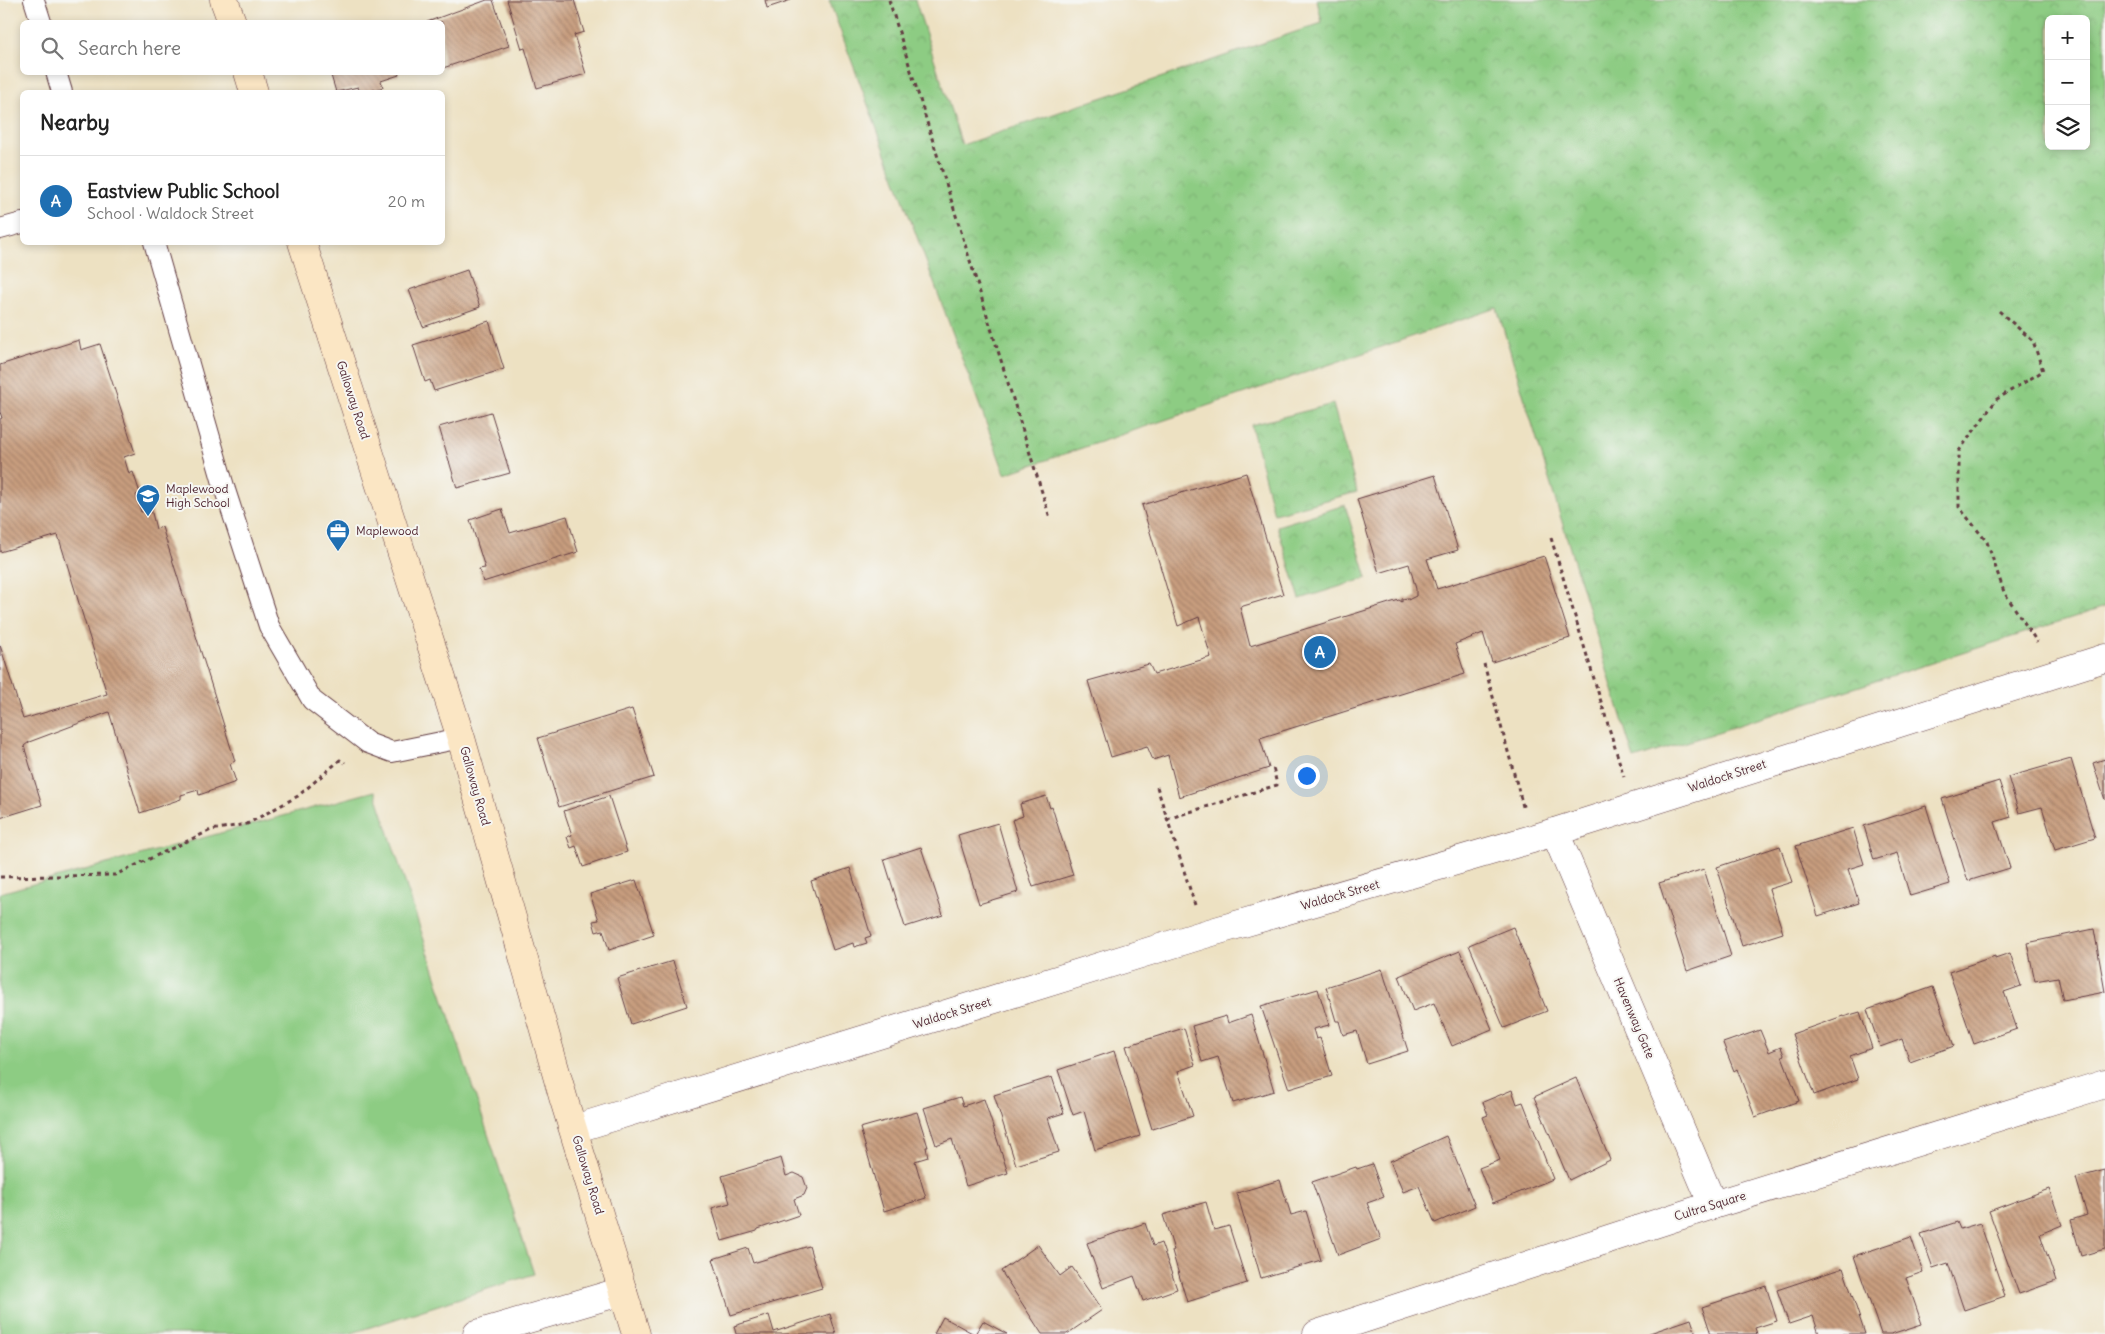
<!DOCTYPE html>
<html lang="en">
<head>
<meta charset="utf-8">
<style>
	body { margin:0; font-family:Delius,sans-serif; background:#f2f2f2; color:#222 }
	.controls { position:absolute; right:15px; top:15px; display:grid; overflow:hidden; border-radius:8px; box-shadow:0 2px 8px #0003 }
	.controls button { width:45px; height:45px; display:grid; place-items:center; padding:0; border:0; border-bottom:1px solid #e0e0e0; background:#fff; color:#222; font:25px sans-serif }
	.you { position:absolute; left:1306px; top:775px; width:18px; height:18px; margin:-12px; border:4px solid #fff; border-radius:50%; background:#1a73e8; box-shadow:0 0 0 8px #1a73e833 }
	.badge { display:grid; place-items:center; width:32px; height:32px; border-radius:50%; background:#1f6fb2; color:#fff; font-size:16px; font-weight:700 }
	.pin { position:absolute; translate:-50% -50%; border:2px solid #fff; box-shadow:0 1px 5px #0006 }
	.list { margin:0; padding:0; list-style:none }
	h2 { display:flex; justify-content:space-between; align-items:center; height:65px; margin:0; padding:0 20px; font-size:21px }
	h2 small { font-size:16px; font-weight:400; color:#767676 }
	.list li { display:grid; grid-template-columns:32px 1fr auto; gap:15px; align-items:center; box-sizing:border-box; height:90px; padding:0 20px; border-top:1px solid #e0e0e0 }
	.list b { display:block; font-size:19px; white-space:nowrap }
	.list p { margin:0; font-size:16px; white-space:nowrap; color:#767676 }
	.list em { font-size:16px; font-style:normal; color:#767676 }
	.icon { flex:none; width:28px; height:28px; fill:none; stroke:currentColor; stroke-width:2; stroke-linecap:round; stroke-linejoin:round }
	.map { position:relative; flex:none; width:2105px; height:1334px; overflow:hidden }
	.search { position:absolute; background:#fff; box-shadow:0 2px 8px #0003; left:20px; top:20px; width:425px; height:55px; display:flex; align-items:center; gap:12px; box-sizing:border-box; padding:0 18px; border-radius:8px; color:#767676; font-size:19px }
	.panel { position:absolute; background:#fff; box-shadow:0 2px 8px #0003; left:20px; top:90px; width:425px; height:155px; border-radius:8px }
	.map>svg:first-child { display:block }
</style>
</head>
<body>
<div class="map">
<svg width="2105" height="1334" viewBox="0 0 2105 1334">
	<defs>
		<pattern id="park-crowns" width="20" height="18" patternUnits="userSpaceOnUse" patternTransform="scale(1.25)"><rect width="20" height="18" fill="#8dcc83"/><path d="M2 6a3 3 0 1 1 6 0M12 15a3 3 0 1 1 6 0" fill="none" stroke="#7baf71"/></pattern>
		<pattern id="building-back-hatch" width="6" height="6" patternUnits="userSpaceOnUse" patternTransform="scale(1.25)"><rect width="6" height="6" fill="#c79d7e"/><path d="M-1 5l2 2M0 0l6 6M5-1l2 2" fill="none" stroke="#a47f67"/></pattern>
	</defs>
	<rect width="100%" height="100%" fill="#f6f6f2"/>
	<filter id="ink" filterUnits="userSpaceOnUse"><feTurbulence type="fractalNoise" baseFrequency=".02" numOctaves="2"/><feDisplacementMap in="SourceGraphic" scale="10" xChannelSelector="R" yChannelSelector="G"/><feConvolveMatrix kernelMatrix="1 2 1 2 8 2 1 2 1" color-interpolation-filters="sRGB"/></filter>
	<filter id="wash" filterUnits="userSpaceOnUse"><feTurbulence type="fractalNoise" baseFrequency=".0096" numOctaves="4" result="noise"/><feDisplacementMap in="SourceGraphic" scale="20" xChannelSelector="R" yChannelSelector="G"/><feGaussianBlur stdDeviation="1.12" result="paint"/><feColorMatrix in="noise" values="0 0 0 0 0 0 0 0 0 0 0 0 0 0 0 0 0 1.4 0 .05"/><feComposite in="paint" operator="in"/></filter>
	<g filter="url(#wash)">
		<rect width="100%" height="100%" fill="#ede1c2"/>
		<!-- grass -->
		<path fill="#8dcc83" stroke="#6c7657" d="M375 791 534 1274 349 1334H0V893Z"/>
		<!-- park -->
		<g fill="url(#park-crowns)" stroke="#6c7657" fill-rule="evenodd">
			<path d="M829 0H915L962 145 1322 23 1317 0H2105V607L1634 759 1497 308 1005 474ZM2049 19H2086V146H2049Z"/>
			<path d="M1333 404 1357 492 1274 514 1251 425Z"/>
			<path d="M1345 505 1367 578 1300 599 1277 526Z"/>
		</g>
		<g id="blocks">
			<!-- building -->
			<g fill="url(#building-back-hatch)">
				<path d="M487 0H493L509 46 443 68 442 22H427Z"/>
				<path d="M507 0H574L584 32 574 35 586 74 537 88 525 48 522 49Z"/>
				<path d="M765 0H791L767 8Z"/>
				<path d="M330 72H398L399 75 381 81 383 87 367 92H360L358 87 336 92Z"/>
				<path d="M467 270 480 307 423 327 409 290Z"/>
				<path d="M489 321 504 369 434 391 430 380 425 382 413 345Z"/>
				<path d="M79 340 81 350 100 344 135 453 124 457 129 474 133 472 140 493 136 495 141 512 151 509 156 529 162 527 235 761 230 764 236 782 199 795 198 790 181 795V799L140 813 109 712 29 742 24 746 42 805 0 818V645L23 719 107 694 58 535 0 552V419L2 418 0 412V365Z"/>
				<path d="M491 412 510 473 457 488 439 427Z"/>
				<path d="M1246 473 1283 594 1240 607 1250 646 1399 600 1402 602V599L1408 598V600L1416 596V589L1409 564 1379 573 1357 499 1435 475 1458 550 1427 559 1437 589 1544 556 1570 638 1492 662 1483 633 1455 644 1465 674 1260 738 1269 768 1179 797 1168 755 1153 760 1147 746 1111 757 1088 681 1149 664 1154 674 1211 657 1199 617 1178 626 1142 505Z"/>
				<path d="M502 509 510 533 567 516 578 552 483 582 479 569 485 568 470 520Z"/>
				<path d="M632 709 654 777 559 807 538 738Z"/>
				<path d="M2071 759 2095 838 2055 850 2042 807 2019 813 2008 777Z"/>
				<path d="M2105 759V800L2093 763Z"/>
				<path d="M1999 781 2011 817 1995 822 2010 868 1968 881 1942 799Z"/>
				<path d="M609 796 627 852 583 867 576 846 571 848 567 837 572 835 564 811Z"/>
				<path d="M1046 796 1050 808 1052 807 1073 875 1033 887 1012 820 1023 816 1020 804Z"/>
				<path d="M1926 806 1950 884 1910 896 1897 853 1874 860 1864 826Z"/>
				<path d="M998 823 1018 892 979 904 958 835Z"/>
				<path d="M1853 828 1864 864 1848 869 1859 903 1818 916 1796 846Z"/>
				<path d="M1780 846 1792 882 1769 889 1783 933 1742 946 1717 867Z"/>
				<path d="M921 847 943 915 905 927 884 859Z"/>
				<path d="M850 868 871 936 865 938 867 943 854 947 853 943 833 950 811 881Z"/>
				<path d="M1704 869 1731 956 1687 971 1659 883Z"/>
				<path d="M636 880 654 935 609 950 603 930 596 932 593 921 599 920 590 894Z"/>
				<path d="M1513 927 1547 1011 1504 1028 1469 945Z"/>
				<path d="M2094 929 2105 992 2063 1000 2058 977 2035 981 2027 943Z"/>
				<path d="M1460 951 1492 1029 1452 1046 1434 1003 1413 1011 1399 976Z"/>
				<path d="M2010 953 2021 986 2004 992 2017 1029 1974 1044 1949 972 1995 956V958Z"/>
				<path d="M673 961 687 1006 631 1024 617 978Z"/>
				<path d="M1382 969 1408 1051 1367 1064 1357 1031 1343 1035 1339 1021H1336L1326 987Z"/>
				<path d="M1933 987 1954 1046 1910 1062 1902 1039 1880 1047 1867 1010Z"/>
				<path d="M1318 989 1329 1025 1313 1029 1316 1039 1320 1038 1332 1076 1289 1089 1261 1006Z"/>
				<path d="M1860 1012 1872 1048 1850 1056 1858 1079 1814 1095 1792 1034 1843 1016V1017Z"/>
				<path d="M1251 1015 1274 1091 1233 1103 1218 1057 1202 1062 1192 1026 1226 1016 1228 1023Z"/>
				<path d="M1184 1028 1195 1065 1178 1071 1193 1116 1152 1129 1126 1046Z"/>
				<path d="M1760 1030 1769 1052 1781 1047 1784 1055 1782 1056 1799 1101 1755 1117 1737 1069 1734 1071 1723 1043Z"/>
				<path d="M1114 1051 1140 1136 1095 1150 1084 1111 1073 1115 1058 1070Z"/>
				<path d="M1052 1077 1064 1113 1048 1118 1059 1152 1016 1165 994 1095Z"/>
				<path d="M1576 1078 1610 1160 1569 1180 1534 1097Z"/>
				<path d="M1512 1090 1517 1104 1523 1102 1553 1179 1493 1203 1479 1168 1500 1160 1483 1117 1488 1115 1483 1102Z"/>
				<path d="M960 1097 963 1106 984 1099 1008 1173 966 1186 952 1139 936 1145 924 1108Z"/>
				<path d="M917 1112 928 1147H926L928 1157 915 1161 926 1198 884 1211 860 1128Z"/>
				<path d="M1446 1136 1475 1206 1435 1223 1419 1186 1403 1192 1390 1161Z"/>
				<path d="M781 1158 786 1176 794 1173 803 1177 807 1188 804 1195 794 1199 799 1215 758 1229 757 1231 722 1241 712 1208 730 1203 722 1176Z"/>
				<path d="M1372 1164 1384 1197 1367 1203 1381 1239 1338 1255 1312 1182 1356 1167 1357 1169Z"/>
				<path d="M2105 1170V1249L2081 1256 2071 1220 2087 1215 2076 1178Z"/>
				<path d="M1280 1180 1291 1215 1306 1211 1321 1260 1261 1278 1237 1193Z"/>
				<path d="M2049 1189 2062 1225 2040 1234 2056 1281 2019 1294 1989 1211Z"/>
				<path d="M1206 1202 1214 1230 1229 1226 1247 1283 1187 1302 1172 1251 1174 1250 1163 1215Z"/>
				<path d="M1957 1222 1960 1229 1980 1223 2005 1296 1964 1310 1948 1263 1933 1268 1921 1234Z"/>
				<path d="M1145 1223 1153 1246 1161 1243 1177 1289 1143 1301 1134 1276 1103 1288 1087 1243Z"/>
				<path d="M1911 1237 1923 1272 1906 1278 1922 1324 1891 1334H1881L1854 1256Z"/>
				<path d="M1038 1245 1060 1276 1072 1267 1102 1310 1067 1334H1042L1001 1271Z"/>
				<path d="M809 1246 822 1288 731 1315 713 1259 748 1248 753 1263Z"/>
				<path d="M1843 1268 1865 1334H1819L1813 1316 1789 1324 1777 1290Z"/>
				<path d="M1766 1286 1777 1321 1755 1328 1757 1334H1711L1702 1307Z"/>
				<path d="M830 1314 836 1334H736L734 1326 769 1315 774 1332Z"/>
				<path d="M943 1317 974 1334H934Z"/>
				<path d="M1691 1319 1696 1334H1647Z"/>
				<path d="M983 1321 1007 1334H975Z"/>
			</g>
		</g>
	</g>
	<g filter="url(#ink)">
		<use href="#blocks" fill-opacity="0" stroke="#623c42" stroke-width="1"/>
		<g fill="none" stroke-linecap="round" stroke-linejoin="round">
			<!-- lane casing -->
			<g stroke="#623c42" stroke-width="22">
				<g id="lane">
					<path d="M34 0 41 22"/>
					<path d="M56 72 62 92"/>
					<path d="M0 229 22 223"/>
					<path d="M154 242 225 490 269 626 312 700 368 743 392 752 461 738"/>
				</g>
			</g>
			<!-- street casing -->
			<g stroke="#623c42" stroke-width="29">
				<g id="street">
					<path d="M1555 832 1713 1205"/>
					<path d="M574 1129 1202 935 1532 839 2105 658"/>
					<path d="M477 1334 623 1291"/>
					<path d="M1317 1334 1713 1205 2105 1084"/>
				</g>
			</g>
			<!-- secondary casing -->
			<g stroke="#623c42" stroke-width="29">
				<g id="secondary">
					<path d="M224 0 232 22"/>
					<path d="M248 72 254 92"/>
					<path d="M302 242 461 738 563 1097 636 1334"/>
				</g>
			</g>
			<!-- path -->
			<g stroke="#623c42" stroke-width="3" stroke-dasharray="4 4" stroke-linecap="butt">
				<path d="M889 0 1050 518"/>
				<path d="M1999 311 2033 341 2043 371 1997 399 1959 451V507L1987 542 2004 592 2037 642"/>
				<path d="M1551 538 1624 777"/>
				<path d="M1484 664 1524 810"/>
				<path d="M1157 787 1195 905"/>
				<path d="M1167 819 1277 785 1273 767"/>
				<path d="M0 877 115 875 211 830 247 824 298 796 340 760 345 763"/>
			</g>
			<!-- lane -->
			<use href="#lane" stroke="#fff" stroke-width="20"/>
			<!-- street -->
			<use href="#street" stroke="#fff" stroke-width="28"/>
			<!-- secondary -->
			<use href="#secondary" stroke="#fbe6c4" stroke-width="28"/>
		</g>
	</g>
	<!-- icons -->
	<defs>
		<g id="school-pin" transform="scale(1.25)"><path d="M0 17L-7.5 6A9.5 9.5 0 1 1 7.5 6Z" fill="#1f6fb2" stroke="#f6f6f2"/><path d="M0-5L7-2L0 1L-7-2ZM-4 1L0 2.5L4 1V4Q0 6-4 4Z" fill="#fff"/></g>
		<g id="office-pin" transform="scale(1.25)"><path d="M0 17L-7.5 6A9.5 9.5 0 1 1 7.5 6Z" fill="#1f6fb2" stroke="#f6f6f2"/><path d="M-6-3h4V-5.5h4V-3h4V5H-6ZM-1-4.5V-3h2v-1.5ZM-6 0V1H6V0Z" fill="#fff"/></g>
	</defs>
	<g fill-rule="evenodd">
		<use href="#school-pin" x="148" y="496"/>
		<use href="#office-pin" x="338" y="531"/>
	</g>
	<g text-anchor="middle" stroke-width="4" stroke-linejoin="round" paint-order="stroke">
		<!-- street labels -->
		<g font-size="12" fill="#4a1f2b" stroke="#f6f6f2">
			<text transform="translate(353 400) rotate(72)" y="4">Galloway Road</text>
			<text transform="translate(1727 776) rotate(-18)" y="4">Waldock Street</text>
			<text transform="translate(475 786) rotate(74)" y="4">Galloway Road</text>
			<text transform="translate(1340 895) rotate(-16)" y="4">Waldock Street</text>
			<text transform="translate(952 1013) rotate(-17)" y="4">Waldock Street</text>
			<text transform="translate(1634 1018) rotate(67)" y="4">Havenway Gate</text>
			<text transform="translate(588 1175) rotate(73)" y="4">Galloway Road</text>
			<text transform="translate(1710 1206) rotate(-17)" y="4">Cultra Square</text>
		</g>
		<!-- poi labels -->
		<g font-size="12" fill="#4a1f2b" stroke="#f6f6f2" text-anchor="start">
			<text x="166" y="493">Maplewood<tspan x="166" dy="14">High School</tspan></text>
			<text x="356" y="535">Maplewood</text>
		</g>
	</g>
</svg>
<div class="controls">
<button>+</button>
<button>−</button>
<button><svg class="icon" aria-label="layers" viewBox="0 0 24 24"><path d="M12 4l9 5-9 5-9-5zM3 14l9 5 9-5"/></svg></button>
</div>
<div class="you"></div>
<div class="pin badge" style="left:1320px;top:652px">A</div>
<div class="search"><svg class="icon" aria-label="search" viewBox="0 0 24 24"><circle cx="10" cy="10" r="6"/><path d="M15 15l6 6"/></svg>Search here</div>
<section class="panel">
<h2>Nearby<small></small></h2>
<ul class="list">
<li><span class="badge">A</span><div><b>Eastview Public School</b><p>School · Waldock Street</p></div><em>20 m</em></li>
</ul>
</section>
</div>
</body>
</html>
